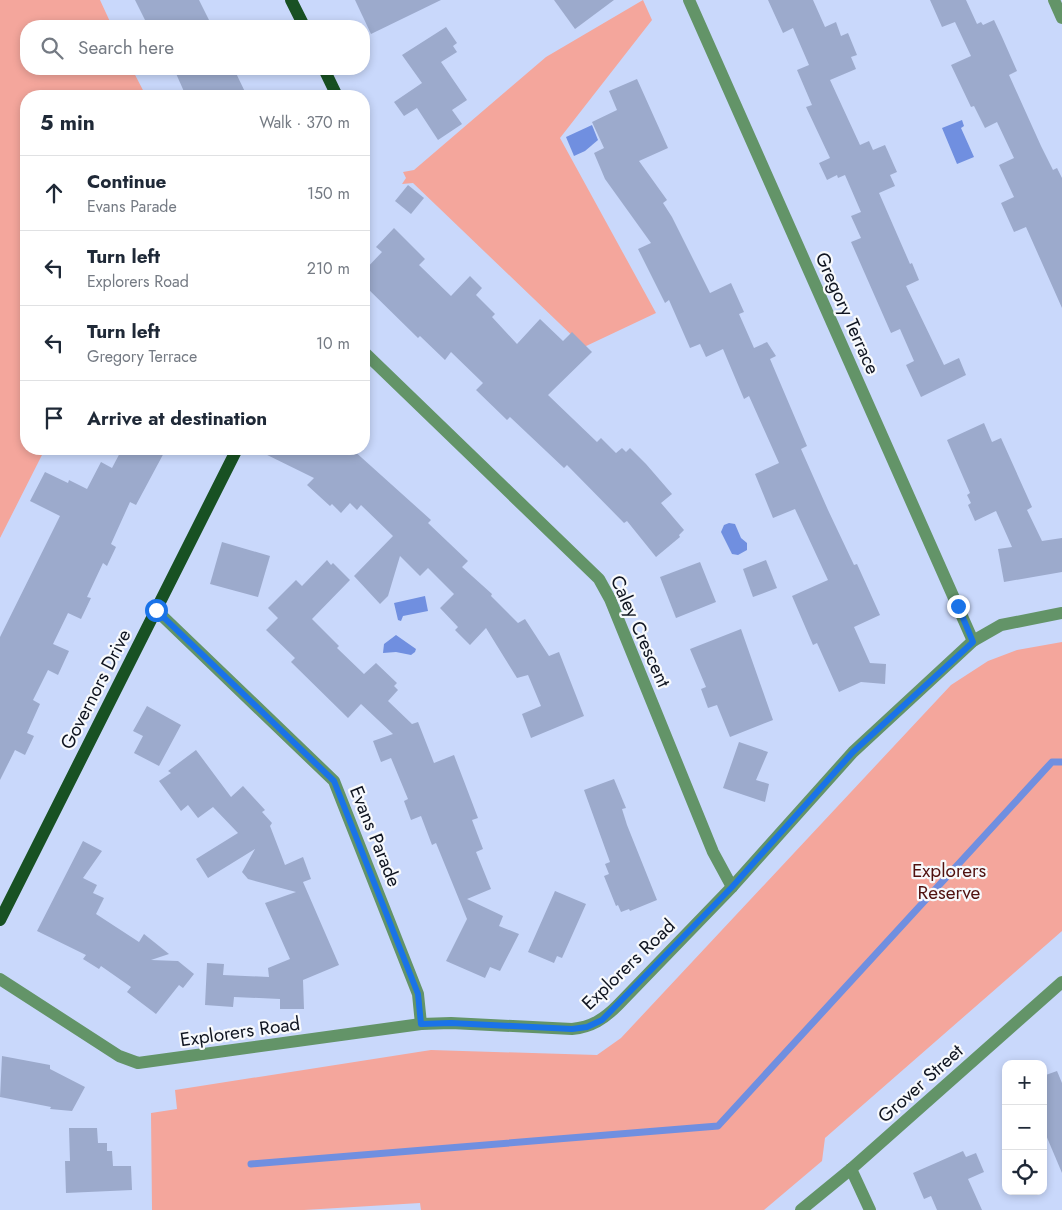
<!DOCTYPE html>
<html lang="en">
<head>
<meta charset="utf-8">
<style>
	body { margin:0; font-family:Jost,sans-serif; background:#f2f2f3; color:#1f2937 }
	.controls { position:absolute; right:15px; bottom:15px; display:grid; overflow:hidden; border-radius:10px; box-shadow:0 2px 8px #0003 }
	.controls button { width:45px; height:45px; display:grid; place-items:center; padding:0; border:0; border-bottom:1px solid #e0e1e3; background:#fff; color:#1f2937; font:25px sans-serif }
	.stop { position:absolute; width:15px; height:15px; margin:-11px; border:4px solid #1a73e8; border-radius:50%; background:#fff }
	.stop.end { background:#1a73e8; border-color:#fff; box-shadow:0 1px 5px #0008 }
	.list { margin:0; padding:0; list-style:none }
	h2 { display:flex; justify-content:space-between; align-items:center; height:65px; margin:0; padding:0 20px; font-size:21px }
	h2 small { font-size:16px; font-weight:400; color:#747a83 }
	.list li { display:grid; grid-template-columns:32px 1fr auto; gap:15px; align-items:center; box-sizing:border-box; height:75px; padding:0 20px; border-top:1px solid #e0e1e3 }
	.list b { display:block; font-size:19px; white-space:nowrap }
	.list p { margin:0; font-size:16px; white-space:nowrap; color:#747a83 }
	.list em { font-size:16px; font-style:normal; color:#747a83 }
	.icon { flex:none; width:28px; height:28px; fill:none; stroke:currentColor; stroke-width:2; stroke-linecap:round; stroke-linejoin:round }
	.map { position:relative; flex:none; width:1062px; height:1210px; overflow:hidden }
	.search { position:absolute; background:#fff; box-shadow:0 2px 8px #0003; left:20px; top:20px; width:350px; height:55px; display:flex; align-items:center; gap:12px; box-sizing:border-box; padding:0 18px; border-radius:20px; color:#747a83; font-size:19px }
	.panel { position:absolute; background:#fff; box-shadow:0 2px 8px #0003; left:20px; top:90px; width:350px; height:365px; border-radius:20px }
	.map>svg:first-child { display:block }
</style>
</head>
<body>
<div class="map">
<svg width="1062" height="1210" viewBox="0 0 1062 1210">
	<rect width="100%" height="100%" fill="#c9d8fb"/>
	<!-- green -->
	<g fill="#f4a69c">
		<path d="M0 0H100L112 26H26V69H132L146 96H26V449H45L0 538Z"/>
		<path d="M643 0 652 20 560 138 656 313 584 347 413 183 402 184 406 178 403 172 414 170 546 57Z"/>
		<path d="M1062 642V931L825 1138 822 1161 764 1210H421L420 1203 304 1210H152L151 1113 177 1109 175 1090 431 1050 597 1055 621 1038 951 685 988 661 1017 650Z"/>
	</g>
	<!-- water -->
	<g fill="#708fe0">
		<path d="M962 120 964 126 961 128 974 157 957 164 942 128Z"/>
		<path d="M592 125 598 140 585 151 574 156 566 137Z"/>
		<path d="M729 523 735 524 741 538 747 543V550L738 555 732 554 721 532 724 525Z"/>
		<path d="M425 596 428 611 403 616 401 621 398 620 394 603Z"/>
		<path d="M396 635 416 649 415 652 411 655 396 652 383 653 384 644Z"/>
	</g>
	<g fill="none" stroke-linecap="round" stroke-linejoin="round">
		<!-- stream -->
		<path stroke="#708fe0" stroke-width="7" d="M251 1164 718 1126 1052 762H1062"/>
	</g>
	<!-- building -->
	<g fill="#9caacc">
		<path d="M135 0H199L212 26H148Z"/>
		<path d="M355 0H441L371 34Z"/>
		<path d="M554 0H614L575 29Z"/>
		<path d="M768 0H813L825 27 836 22 841 36 848 33 857 55 851 57 856 69 830 80 860 145 869 141 873 150 885 145 897 172 890 175 895 186 879 193 910 264 912 263 919 280 906 286 944 365 959 358 966 375 921 397 906 365 914 361 900 329 891 333 851 242 861 238 851 216 861 212 845 175 838 178 837 175 827 180 819 163 830 158 806 107 812 105 797 70 809 65 793 28 783 33Z"/>
		<path d="M930 0H966L977 24 981 22 983 25 994 20 1002 37 1017 71 1009 75 1041 146 1053 170 1057 168 1062 178V308L1026 227 1014 232 1001 203 1014 197 999 165 1014 158 997 122 985 128 974 106 971 107 951 65 971 56 955 22 942 27Z"/>
		<path d="M446 27 457 43 453 46 457 52 441 62 467 100 452 110 462 124 438 140 417 108 404 116 394 102 422 83 402 55Z"/>
		<path d="M174 69H234L247 96H186Z"/>
		<path d="M637 79 668 148 639 161 667 200 663 203 672 217 710 293 731 283 744 312 739 314 754 348 767 342 776 356 770 359 807 446 801 449 828 510 854 565 857 564 880 615 854 627 870 663 886 664 885 684 861 682 839 692 817 643 813 645 792 596 828 580 795 509 773 518 755 474 779 463 749 396 744 399 723 349 706 357 700 344 690 348 669 300 665 303 638 249 651 243 605 179 594 153 604 148 592 122 617 110 609 91Z"/>
		<path d="M408 185 424 198 411 214 395 201Z"/>
		<path d="M394 228 425 259 419 265 451 296 470 276 482 288 476 295 495 314 492 317 517 344 540 319 563 341 572 332 592 352 548 395 597 442 601 438 616 453 622 448 626 452 630 448 646 464 672 494 661 503 684 530 679 535 680 537 656 557 627 521 624 523 567 465 564 468 510 417 507 420 476 390 483 383 451 352 445 360 420 336 418 338 364 285V271L382 252 376 247Z"/>
		<path d="M984 423 992 442 1001 438 1032 507 1027 510 1042 541 1062 538V572L1004 582 998 549 1012 547 996 511 975 521 968 505 971 503 967 495 970 493 947 440Z"/>
		<path d="M122 449H166L136 505 130 502 111 544 116 547 107 566 103 563 87 597 91 598 81 619 68 613 53 644 69 651 58 675 48 670 33 700 40 704 27 733 34 736 25 755 15 750 0 780V637L60 516 30 501 45 472 68 483 69 480 87 489 101 462 112 468Z"/>
		<path d="M255 449H352L431 520 428 523 468 561 462 567 492 594 491 596 518 623 525 619 549 656 559 652 584 716 531 738 522 714 541 706 528 675 517 678 486 628 470 645 455 630 458 627 440 608 454 594 428 568 420 576 400 556 388 596 380 604 354 576 393 536 361 505 357 510 350 503 341 513 332 504 330 506 307 485 314 478Z"/>
		<path d="M222 542 270 556 258 597 210 584Z"/>
		<path d="M327 560 331 565 333 563 350 580 312 619 339 646 337 648 364 674 376 663 397 683 394 686 398 690 388 701 412 724 418 722 434 763 454 755 478 818 472 820 483 849 476 852 491 889 467 899 503 916 499 926 519 934 500 971 490 967 485 978 446 961 467 919 436 843 432 845 421 816 411 820 404 801 408 799 391 758 381 762 373 741 393 734 361 704 348 718 291 662 295 658 266 630 278 618 268 608 296 580 302 586Z"/>
		<path d="M766 560 777 588 753 597 743 569Z"/>
		<path d="M700 562 716 602 676 618 660 577Z"/>
		<path d="M741 629 773 720 730 737 717 705 708 708 701 689 706 687 690 649Z"/>
		<path d="M147 706 181 725 159 766 134 753 143 736 133 731Z"/>
		<path d="M739 742 768 752 756 780 769 784 765 802 723 788Z"/>
		<path d="M196 750 231 797 243 786 265 810 262 812 272 823 270 826 285 865 303 857 311 879 303 882 339 965 303 980 304 1009H280V999L234 997 233 1007 205 1005 207 963 224 964 223 975 269 977 268 968 290 959 265 903 296 892 248 879 242 872 255 849 208 878 196 859 238 833 213 807 198 818 188 805 181 811 159 781 171 773 168 771Z"/>
		<path d="M614 779 626 808 622 809 627 825 657 900 630 911 629 909 621 912 618 905 616 906 604 876 609 874 605 864 610 862 584 790Z"/>
		<path d="M83 841 102 851 83 878 97 885 93 893 104 898 96 914 139 942 144 934 169 954 151 960 178 961 194 974 183 988 179 985 156 1014 127 992 131 987 101 966 99 969 83 959 86 955 37 931Z"/>
		<path d="M555 891 586 904 562 958 557 956 554 963 528 952Z"/>
		<path d="M2 1056 50 1065V1069L85 1087 72 1111 50 1109 51 1107 0 1097Z"/>
		<path d="M1057 1071 1062 1083V1173L1043 1128V1076Z"/>
		<path d="M69 1128H97L98 1143H107V1151H112L113 1166H131L132 1190 66 1193 65 1161H70Z"/>
		<path d="M963 1151 966 1157 976 1153 984 1172 968 1179 982 1210H937L931 1196 924 1199 913 1173Z"/>
	</g>
	<g fill="none" stroke-linecap="round" stroke-linejoin="round">
		<!-- minor -->
		<g stroke="#639468" stroke-width="12">
			<path d="M689 0 973 641"/>
			<path d="M1054 0 1062 18"/>
			<path d="M364 352 599 579 610 599 713 852 732 887"/>
			<path d="M156 610 334 781 418 994 421 1024"/>
			<path d="M0 979 119 1056 138 1063 421 1024 451 1023 572 1029C592 1027 604 1019 618 1005L732 887 853 752 973 641 1001 625 1062 613"/>
			<path d="M851 1169 870 1210"/>
			<path d="M801 1210 851 1169 1062 982"/>
		</g>
		<!-- major -->
		<g stroke="#185123" stroke-width="12">
			<path d="M291 0 304 26"/>
			<path d="M324 69 337 96"/>
			<path d="M0 920 237 449"/>
		</g>
	</g>
	<g fill="none" stroke-linecap="round" stroke-linejoin="round">
		<!-- route -->
		<path stroke="#1a73e8" stroke-width="6" d="M156 610 334 781 418 994 421 1024 451 1023 572 1029 587 1027 602 1020 732 887 853 752 973 642 958 606"/>
	</g>
	<g text-anchor="middle" stroke-width="4.5" stroke-linejoin="round" paint-order="stroke">
		<!-- street labels -->
		<g font-size="19" fill="#101521" stroke="#f7f9fc">
			<text transform="translate(848 313) rotate(66)" y="7">Gregory Terrace</text>
			<text transform="translate(641 631) rotate(66)" y="7">Caley Crescent</text>
			<text transform="translate(95 689) rotate(-63)" y="7">Governors Drive</text>
			<text transform="translate(376 836) rotate(68)" y="7">Evans Parade</text>
			<text transform="translate(628 964) rotate(-44)" y="7">Explorers Road</text>
			<text transform="translate(240 1031) rotate(-8)" y="7">Explorers Road</text>
			<text transform="translate(920 1083) rotate(-42)" y="7">Grover Street</text>
		</g>
		<!-- park labels -->
		<g font-size="19" fill="#50110f" stroke="#f7f9fc">
			<text x="949" y="877">Explorers<tspan x="949" dy="22">Reserve</tspan></text>
		</g>
	</g>
</svg>
<div class="controls">
<button>+</button>
<button>−</button>
<button><svg class="icon" aria-label="locate" viewBox="0 0 24 24"><circle cx="12" cy="12" r="6"/><path d="M12 2v4M12 18v4M2 12h4M18 12h4"/></svg></button>
</div>
<div class="stop" style="left:156px;top:610px"></div>
<div class="stop end" style="left:958px;top:606px"></div>
<div class="search"><svg class="icon" aria-label="search" viewBox="0 0 24 24"><circle cx="10" cy="10" r="6"/><path d="M15 15l6 6"/></svg>Search here</div>
<section class="panel">
<h2>5 min<small>Walk · 370 m</small></h2>
<ul class="list">
<li><svg class="icon" aria-label="ahead" viewBox="0 0 24 24"><path d="M12 20V5M6 11l6-6 6 6"/></svg><div><b>Continue</b><p>Evans Parade</p></div><em>150 m</em></li>
<li><svg class="icon" aria-label="left" viewBox="0 0 24 24"><path d="M17 20v-9H6M10 6l-5 5 5 5"/></svg><div><b>Turn left</b><p>Explorers Road</p></div><em>210 m</em></li>
<li><svg class="icon" aria-label="left" viewBox="0 0 24 24"><path d="M17 20v-9H6M10 6l-5 5 5 5"/></svg><div><b>Turn left</b><p>Gregory Terrace</p></div><em>10 m</em></li>
<li><svg class="icon" aria-label="arrive" viewBox="0 0 24 24"><path d="M6 21V4h12l-3 4 3 4H6"/></svg><div><b>Arrive at destination</b></div></li>
</ul>
</section>
</div>
</body>
</html>
